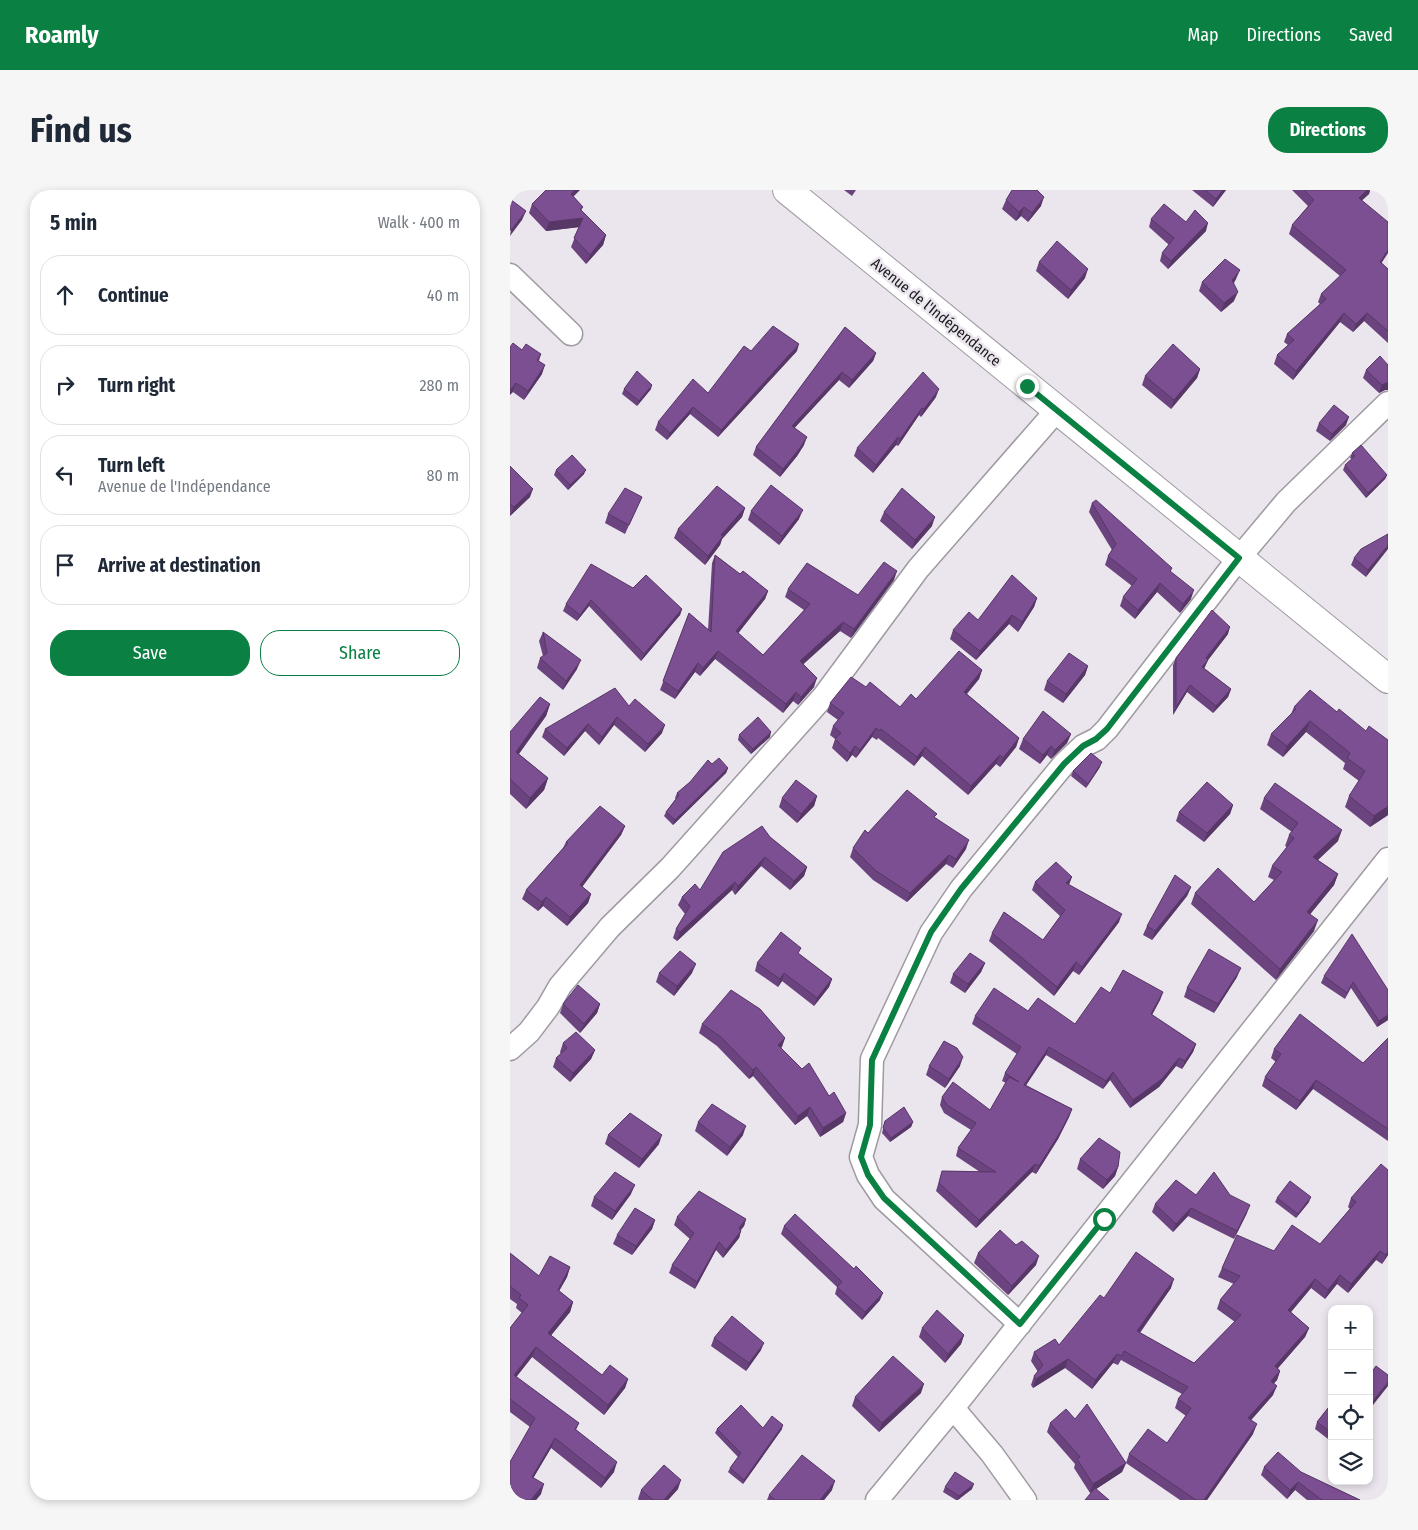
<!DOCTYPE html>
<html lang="en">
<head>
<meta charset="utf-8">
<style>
	body { margin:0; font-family:"Fira Sans Condensed",sans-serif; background:#f6f6f7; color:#1f2937 }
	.controls { position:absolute; right:15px; bottom:15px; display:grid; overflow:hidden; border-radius:10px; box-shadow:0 2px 8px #0003 }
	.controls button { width:45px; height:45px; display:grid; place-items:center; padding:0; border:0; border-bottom:1px solid #e0e1e3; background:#fff; color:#1f2937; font:25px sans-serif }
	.stop { position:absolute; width:15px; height:15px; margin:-11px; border:4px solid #0b8043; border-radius:50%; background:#fff }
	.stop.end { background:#0b8043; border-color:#fff; box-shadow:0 1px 5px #0008 }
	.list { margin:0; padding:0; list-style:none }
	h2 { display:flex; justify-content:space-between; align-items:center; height:65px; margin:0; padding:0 20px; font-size:21px }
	h2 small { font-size:16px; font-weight:400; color:#747a83 }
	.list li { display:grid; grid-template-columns:32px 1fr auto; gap:15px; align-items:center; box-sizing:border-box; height:80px; margin:0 10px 10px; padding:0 10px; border:1px solid #e0e1e3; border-radius:20px }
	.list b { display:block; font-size:19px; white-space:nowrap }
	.list p { margin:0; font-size:16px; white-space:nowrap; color:#747a83 }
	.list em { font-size:16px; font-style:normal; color:#747a83 }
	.actions { display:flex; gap:10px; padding:15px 20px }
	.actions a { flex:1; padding:11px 0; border:1px solid #0b8043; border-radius:20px; text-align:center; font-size:18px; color:#0b8043 }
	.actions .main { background:#0b8043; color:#fff }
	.icon { flex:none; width:28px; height:28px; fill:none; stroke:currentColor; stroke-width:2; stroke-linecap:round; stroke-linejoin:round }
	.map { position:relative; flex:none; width:878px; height:1310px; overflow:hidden; border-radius:20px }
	header { display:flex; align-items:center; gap:30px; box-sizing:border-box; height:70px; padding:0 25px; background:#0b8043; color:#fff }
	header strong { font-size:24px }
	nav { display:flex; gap:28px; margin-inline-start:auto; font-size:18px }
	.intro { display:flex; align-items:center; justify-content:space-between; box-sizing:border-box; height:120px; padding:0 30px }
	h1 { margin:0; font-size:35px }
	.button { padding:12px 22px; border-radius:20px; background:#0b8043; color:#fff; font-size:18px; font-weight:700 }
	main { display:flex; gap:30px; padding:0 30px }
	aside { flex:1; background:#fff; border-radius:20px; box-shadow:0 2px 8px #0003 }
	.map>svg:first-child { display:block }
</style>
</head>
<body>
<header>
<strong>Roamly</strong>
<nav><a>Map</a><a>Directions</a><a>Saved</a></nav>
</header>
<div class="intro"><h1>Find us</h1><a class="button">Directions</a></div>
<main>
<aside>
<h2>5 min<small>Walk · 400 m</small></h2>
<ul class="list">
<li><svg class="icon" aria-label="ahead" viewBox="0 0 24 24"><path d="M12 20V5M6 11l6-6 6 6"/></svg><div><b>Continue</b></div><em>40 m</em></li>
<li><svg class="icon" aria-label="right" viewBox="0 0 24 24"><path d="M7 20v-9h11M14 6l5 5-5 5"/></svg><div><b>Turn right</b></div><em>280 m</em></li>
<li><svg class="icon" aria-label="left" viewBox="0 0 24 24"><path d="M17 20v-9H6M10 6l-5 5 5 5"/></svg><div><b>Turn left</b><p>Avenue de l'Indépendance</p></div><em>80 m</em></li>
<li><svg class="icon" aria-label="arrive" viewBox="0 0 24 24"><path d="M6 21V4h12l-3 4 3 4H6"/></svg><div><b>Arrive at destination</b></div></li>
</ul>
<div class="actions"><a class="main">Save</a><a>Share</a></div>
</aside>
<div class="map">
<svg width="878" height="1310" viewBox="0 0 878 1310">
	<rect width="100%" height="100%" fill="#ebe5ee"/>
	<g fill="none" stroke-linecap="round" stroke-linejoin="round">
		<!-- minor casing -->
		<g stroke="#9f9aa2" stroke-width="25">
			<g id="minor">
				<path d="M0 85 61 144"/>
				<path d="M0 859 19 842 38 817 50 796 100 737 160 678 314 506 408 379 547 220"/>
				<path d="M510 1134 374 1009 358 985 351 967 360 935 362 869 421 743 451 699 554 574 573 556 587 549 597 539 729 368 776 312 878 213"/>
				<path d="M443 1218 482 1264 515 1310"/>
				<path d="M367 1310 443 1218 878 669"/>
			</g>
		</g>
		<!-- primary casing -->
		<g stroke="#9f9aa2" stroke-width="30">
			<path id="primary" d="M277 0 878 489"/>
		</g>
		<!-- minor -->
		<use href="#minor" stroke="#fff" stroke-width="22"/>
		<!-- primary -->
		<use href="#primary" stroke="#fff" stroke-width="28"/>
	</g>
	<!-- wall -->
	<g fill="#6b437e">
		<path d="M334 0H346L342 6Z"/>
		<path d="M682 0H716L703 17Z"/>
		<path d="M782 0H860L859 4 852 10 872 73 878 79V153L854 131 843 142 830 132 783 190 764 174 767 165 778 155 774 152 777 144 810 114 808 112 811 104 830 86 779 44 782 35 798 16Z"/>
		<path d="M63 6 73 17 71 21 96 45 93 55 76 74 61 57 69 37 36 41 19 23 22 14Z"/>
		<path d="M496 10 531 16 518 32 511 26 506 31 492 19Z"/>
		<path d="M641 29 676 32 696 41 658 79 650 71 652 63 659 55 639 37Z"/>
		<path d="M529 72 575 88 558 109 526 81Z"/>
		<path d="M726 89 724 93V111L711 122 689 101 692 92Z"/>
		<path d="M335 137 366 163 363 171 339 198 329 190 284 238 294 255 287 266 270 287 243 265 246 257Z"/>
		<path d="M12 160 31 164 29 171 32 184 14 210 3 202Z"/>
		<path d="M287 161 208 247 180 224 157 250 145 240 148 232 198 203Z"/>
		<path d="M878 175 875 200 869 203 853 188 856 180Z"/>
		<path d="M690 179 687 188 661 219 632 195 635 186Z"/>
		<path d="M114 199H141L127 216 112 204Z"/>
		<path d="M426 207 411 227 409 225 388 256 386 255 363 283 344 266 347 258Z"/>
		<path d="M809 233 836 235 820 251 806 241Z"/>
		<path d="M842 263 877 285 875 289 856 308 833 280 835 275 842 269 840 268Z"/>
		<path d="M0 276 20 307 0 326Z"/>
		<path d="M46 280 74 284 58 300 44 285Z"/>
		<path d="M132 307 115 344 95 333 98 324Z"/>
		<path d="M582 313 662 378 660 382 681 409 670 423 647 402 625 429 610 416 613 407 622 396 595 375 598 366 602 360 579 322Z"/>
		<path d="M235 318 232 327 212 349 210 355 195 375 164 348 168 339Z"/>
		<path d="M241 321 289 329 269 355 238 330Z"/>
		<path d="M374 322 422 336 402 359 370 331Z"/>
		<path d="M878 344 856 387 841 375 844 368Z"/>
		<path d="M205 365 230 384 258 401 255 409 228 443 253 465 294 420 275 407 278 399 348 405 384 390 341 448 330 441 293 474 304 497 288 515 283 511 273 523 205 469 190 486 185 482 165 509 150 500 179 423 198 440 202 373Z"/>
		<path d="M123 398 172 419 170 425 131 471 79 416 67 431 53 421 56 414Z"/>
		<path d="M527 408 524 417 508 442 499 434 466 470 440 449 443 440 468 430Z"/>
		<path d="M33 442 67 479 53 500 27 478 30 468 33 466 29 451Z"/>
		<path d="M718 444 698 470 694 478 721 499 718 507 703 523 677 502 663 525V475L666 468Z"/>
		<path d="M578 476 575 485 553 513 534 500 537 491Z"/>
		<path d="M472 480 469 489 457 504 509 548 506 557 490 577 486 574 458 605 412 566 404 576 368 548 367 550 362 547 346 568 342 565 337 572 322 558 325 549 320 545 323 536 328 530 317 522 320 513 356 497 390 517Z"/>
		<path d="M40 514 36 526 9 564 38 588 34 600 16 619 0 604V542Z"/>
		<path d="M119 516 152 543 135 562 104 535 89 555 75 541 54 566 32 547 35 539Z"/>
		<path d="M784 517 827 522 878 625 860 637 835 617 839 606 849 591 833 579 835 573 796 542 773 567 757 555 761 544 781 524Z"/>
		<path d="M561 544 557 553 541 569 537 565 530 574 509 559 513 549Z"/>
		<path d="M229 545 260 547 241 564 228 550Z"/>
		<path d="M202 574 218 578 216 583 163 635 154 626 156 622 166 609 165 608 167 603Z"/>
		<path d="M590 577 576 598 561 586 563 581Z"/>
		<path d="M307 606 304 616 287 633 269 617 272 608Z"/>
		<path d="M754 608 828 651 808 670 828 684 824 695 800 724 804 741 766 790 681 714 685 703 744 712 764 690 758 687 762 676 777 657 775 656 779 645 782 642 750 619Z"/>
		<path d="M723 615 720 624 694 652 666 631 669 622Z"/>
		<path d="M426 628 456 659 443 678 436 674 397 712 363 690 340 667 343 658 358 643Z"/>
		<path d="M115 636 111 645 72 696 81 704 78 713 57 736 33 716 28 721 12 709 16 700 53 658 56 652Z"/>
		<path d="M260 647 297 677 294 686 280 700 251 676 225 705 222 700 167 751 163 748 166 739 175 724 168 715 172 707 190 700Z"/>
		<path d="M525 692 559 695 609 732 569 785 563 781 544 806 479 751 482 743 533 750 550 726 522 700Z"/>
		<path d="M681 697 677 706 642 750 633 745 637 736Z"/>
		<path d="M289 764 322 789 319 797 304 816 272 791 268 797 245 781 247 773Z"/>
		<path d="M475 773 471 782 455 803 440 793 443 784Z"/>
		<path d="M149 783H182L164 806 146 792Z"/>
		<path d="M814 786 878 800V830L867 837 841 798 835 809 811 793Z"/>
		<path d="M727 787 704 823 674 807 677 798Z"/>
		<path d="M653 802 650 810 642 825 686 854 683 862 672 879 666 876 649 897 620 918 600 890 593 899 536 865 516 895 562 919 559 927 548 949 526 984 522 982 466 1038 426 1001 432 981 470 982 446 966 448 958 461 940 434 923 430 915 432 907 480 920 496 893 492 891 495 883 507 864 462 834 465 826 518 821 565 834 600 803Z"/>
		<path d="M53 814H90L87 823 70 843 50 823Z"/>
		<path d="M192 834 275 848 271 858 336 923 333 932 310 947 297 926 285 935 243 886 239 889 207 856 189 843Z"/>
		<path d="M878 848V951L803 899 786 920 752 896 755 887 766 872 761 868 764 859 853 873Z"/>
		<path d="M53 853 85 860 81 869 60 892 43 877 46 868 51 864 50 862Z"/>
		<path d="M419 876H450L435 898 416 885Z"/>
		<path d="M375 931 403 932 401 937 380 952 372 943Z"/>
		<path d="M188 932 233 945 217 966 185 941Z"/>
		<path d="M98 945 149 954 129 978 95 954Z"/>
		<path d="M570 969 608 977 605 986 593 999 567 979Z"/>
		<path d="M878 980V1065L872 1074 866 1070 838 1103 827 1094 815 1109 801 1098 781 1122 799 1138 795 1147 768 1178 770 1181 767 1190 764 1193 763 1205 741 1230 743 1244 697 1310H670L616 1273 619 1264 657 1253 676 1226 665 1218 668 1209 672 1204 611 1170 608 1175 603 1173 582 1199 555 1178 523 1198 521 1195 524 1186 528 1182 521 1171 524 1162 549 1155 594 1108 661 1098 630 1143 684 1173 725 1132 707 1119 710 1110 724 1094 708 1087 712 1078 764 1061 810 1054 840 1019 838 1017 841 1008Z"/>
		<path d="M121 1004 102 1030 81 1016 84 1007Z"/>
		<path d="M686 1005H720L737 1023 724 1049 678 1026 663 1042 642 1022 645 1014Z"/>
		<path d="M767 1008 799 1012 786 1028 765 1012Z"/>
		<path d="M167 1027 236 1029 234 1036 231 1040 229 1048 213 1068 206 1060 185 1099 159 1083 162 1075 180 1049 164 1035Z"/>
		<path d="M145 1030 142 1039 122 1065 103 1054 107 1045Z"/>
		<path d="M274 1036 370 1110 352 1130 325 1104 327 1097 271 1044Z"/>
		<path d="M0 1063 29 1086 60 1077 57 1087 49 1101 63 1112 60 1122 41 1145 92 1185 118 1189 115 1198 94 1225 22 1167 6 1187 69 1233 66 1240 104 1282 91 1298 41 1258 23 1288 31 1304 26 1310H0V1272L20 1237 0 1222V1138L12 1123 6 1118 7 1114 0 1109Z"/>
		<path d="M468 1063 526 1075 498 1105 464 1073Z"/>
		<path d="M412 1138 454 1145 451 1154 435 1173 409 1147Z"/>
		<path d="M204 1148 251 1160 236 1181 201 1156Z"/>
		<path d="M411 1203 369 1242 342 1216 345 1207Z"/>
		<path d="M822 1213V1252L805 1239 807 1232Z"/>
		<path d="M565 1229 616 1273 612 1282 580 1303 564 1278 565 1274 537 1242 540 1233Z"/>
		<path d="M207 1239H272L233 1294 218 1282 220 1278 228 1267 205 1243Z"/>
		<path d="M754 1277 791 1282 850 1310H797L785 1300 777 1309 751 1285Z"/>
		<path d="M435 1297 462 1299 448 1310H446L433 1302Z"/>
		<path d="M168 1299 158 1310H129L128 1309 131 1300Z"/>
		<path d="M322 1300 314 1310H257L259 1305Z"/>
	</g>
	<!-- shaded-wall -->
	<g fill="#573766">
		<path d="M64 0H70L57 13 61 4Z"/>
		<path d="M713 0H716L703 17 706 9Z"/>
		<path d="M857 0H860L859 4 846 16 849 8Z"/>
		<path d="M534 7 531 16 518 32 522 23Z"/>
		<path d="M514 17 511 26 506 31 509 22Z"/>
		<path d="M16 21 12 30 0 46 1 40Z"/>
		<path d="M73 28 70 37 36 41 39 32Z"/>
		<path d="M698 33 696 41 658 79 661 71Z"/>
		<path d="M96 45 93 55 76 74 80 65Z"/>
		<path d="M878 60V63L867 80 870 72Z"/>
		<path d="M578 79 575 88 558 109 561 100Z"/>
		<path d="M730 80 726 89 719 99 722 90Z"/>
		<path d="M728 102 724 111 711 122 714 113Z"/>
		<path d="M834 123 830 132 783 190 786 181Z"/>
		<path d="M857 123 854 131 843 142 846 134Z"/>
		<path d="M289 154 287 161 208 247 211 240Z"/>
		<path d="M366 163 363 171 339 198 342 190Z"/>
		<path d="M35 175 32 184 14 210 18 201Z"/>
		<path d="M690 179 687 188 661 219 664 210Z"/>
		<path d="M332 182 329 190 279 244 282 236Z"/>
		<path d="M878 192V200H875L869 203 872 195Z"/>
		<path d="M6 193 3 202 0 205V200Z"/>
		<path d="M142 195 141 199 127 216 129 211Z"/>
		<path d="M429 199 426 207 411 227 414 219Z"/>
		<path d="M183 217 180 224 157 250 160 243Z"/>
		<path d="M412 218 409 225 388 256 390 249Z"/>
		<path d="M839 227 836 235 820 251 822 244Z"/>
		<path d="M297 247 294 255 287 266 270 287 273 279Z"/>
		<path d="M388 247 386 255 363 283 366 275Z"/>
		<path d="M76 280 74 284 58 300 60 295Z"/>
		<path d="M877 285 875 289 856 308 858 303Z"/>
		<path d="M23 299 20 307 0 326 4 317Z"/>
		<path d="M235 318 232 327 212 349 210 355 195 375 198 366 211 345Z"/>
		<path d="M293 320 289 329 269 355 272 346Z"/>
		<path d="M425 327 422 336 402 359 405 350Z"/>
		<path d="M878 355V359L856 387 858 380Z"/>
		<path d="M387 381 384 390 341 448 344 439Z"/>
		<path d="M650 393 647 402 625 429 628 420Z"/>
		<path d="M684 400 681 409 670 423 673 414Z"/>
		<path d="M258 401 255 409 223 450 226 441Z"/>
		<path d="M527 408 524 417 508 442 512 432Z"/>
		<path d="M81 410 79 416 67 431 70 425Z"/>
		<path d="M172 419 170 425 131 471 134 464Z"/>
		<path d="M502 425 499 434 466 470 470 461Z"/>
		<path d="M333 432 330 441 287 480 290 471Z"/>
		<path d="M720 437 718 444 698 470 695 477 690 484 696 468Z"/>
		<path d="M208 461 205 469 190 486 193 478Z"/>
		<path d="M71 470 67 479 53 500 56 491Z"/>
		<path d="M188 473 185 482 165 509 168 501Z"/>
		<path d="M578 476 575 485 553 513 556 504Z"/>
		<path d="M472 480 469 489 451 510 454 502Z"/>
		<path d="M307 488 304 497 288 515 291 507Z"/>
		<path d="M680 495 677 502 663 525 666 517Z"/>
		<path d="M721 499 718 507 703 523 706 516Z"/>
		<path d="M286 502 283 511 273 523 276 514Z"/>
		<path d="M40 514 36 526 2 573 6 562Z"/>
		<path d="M107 527 104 535 89 555 92 547Z"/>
		<path d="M800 531 796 542 773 567 777 556Z"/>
		<path d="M78 534 75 541 54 566 57 558Z"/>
		<path d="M155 535 152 543 135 562 138 554Z"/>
		<path d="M366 538 362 547 346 568 350 560Z"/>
		<path d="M261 542 260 547 241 564 243 559Z"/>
		<path d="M561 544 557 553 541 569 545 560Z"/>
		<path d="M509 548 506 557 490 577 493 568Z"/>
		<path d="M345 556 342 565 337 572 340 563Z"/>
		<path d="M541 556 537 565 530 574 533 565Z"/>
		<path d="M415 557 412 566 404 576 407 567Z"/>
		<path d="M490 565 486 574 458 605 461 596Z"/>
		<path d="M592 572 590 577 576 598 578 594Z"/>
		<path d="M218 578 216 583 163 635 165 630Z"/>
		<path d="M38 588 34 600 16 619 20 608Z"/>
		<path d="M307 606 304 616 287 633 291 624Z"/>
		<path d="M723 615 720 624 694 652 697 643Z"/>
		<path d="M878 616V625L860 637 864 626Z"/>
		<path d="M115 636 111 645 67 704 70 695Z"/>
		<path d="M832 640 828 651 799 678 803 667Z"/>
		<path d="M459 650 456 659 443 678 446 669Z"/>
		<path d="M439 665 436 674 397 712 400 703Z"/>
		<path d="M255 667 251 676 225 705 228 696Z"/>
		<path d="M297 677 294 686 280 700 284 691Z"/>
		<path d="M828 684 824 695 793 733 797 722Z"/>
		<path d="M562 687 559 695 556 693Z"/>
		<path d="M225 692 222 700 167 751 170 742Z"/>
		<path d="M681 697 677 706 642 750 645 741Z"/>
		<path d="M81 704 78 713 57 736 60 727Z"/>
		<path d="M36 707 33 716 28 721 32 712Z"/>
		<path d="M612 724 609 732 569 785 572 777Z"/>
		<path d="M808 730 804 741 766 790 770 779Z"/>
		<path d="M566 772 563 781 544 806 547 797Z"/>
		<path d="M475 773 471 782 455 803 458 794Z"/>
		<path d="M186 774 182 783 164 806 167 796Z"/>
		<path d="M731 778 727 787 704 823 708 814Z"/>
		<path d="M274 783 272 791 268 797 270 789Z"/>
		<path d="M322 789 319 797 304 816 307 808Z"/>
		<path d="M653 802 650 810 638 832 641 824Z"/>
		<path d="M90 814 87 823 70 843 74 834Z"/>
		<path d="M878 825V830L867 837 869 831Z"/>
		<path d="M275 848 272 857 265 864 268 855Z"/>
		<path d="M686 854 683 862 672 879 675 871Z"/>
		<path d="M539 857 536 865 511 903 514 895Z"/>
		<path d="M85 860 81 869 60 892 63 883Z"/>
		<path d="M453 867 450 876 435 898 439 889Z"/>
		<path d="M669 868 666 876 649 897 620 918 623 910Z"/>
		<path d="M246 877 243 886 239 889 243 880Z"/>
		<path d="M603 882 600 890 593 899 596 891Z"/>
		<path d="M806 890 803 899 786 920 790 911Z"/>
		<path d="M300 917 297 926 285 935 288 926Z"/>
		<path d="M562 919 559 927 548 949 526 984 529 976Z"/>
		<path d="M336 923 333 932 310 947 313 938Z"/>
		<path d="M403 932 401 937 380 952 381 948Z"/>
		<path d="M236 936 233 945 217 966 220 957Z"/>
		<path d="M152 945 149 954 129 978 132 969Z"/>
		<path d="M525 974 522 982 466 1038 469 1030Z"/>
		<path d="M608 977 605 986 593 999 597 990Z"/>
		<path d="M125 995 121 1004 102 1030 105 1021Z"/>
		<path d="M801 1007 799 1012 786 1028 788 1024Z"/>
		<path d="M740 1015 737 1023 724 1049 727 1041Z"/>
		<path d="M681 1018 678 1026 663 1042 666 1034Z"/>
		<path d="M236 1029 234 1036 226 1045 229 1038Z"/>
		<path d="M145 1030 142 1039 122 1065 126 1056Z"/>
		<path d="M231 1041 229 1048 213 1068 216 1060Z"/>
		<path d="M209 1052 206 1060 185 1099 187 1092Z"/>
		<path d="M870 1061 866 1070 838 1103 841 1094Z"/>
		<path d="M878 1061V1065L872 1074 876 1065Z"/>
		<path d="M529 1066 526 1075 498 1105 502 1096Z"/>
		<path d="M60 1077 57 1087 44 1110 48 1100Z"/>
		<path d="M830 1085 827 1094 815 1109 818 1100Z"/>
		<path d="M664 1089 661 1098 624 1150 627 1141Z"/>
		<path d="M805 1089 801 1098 775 1129 778 1120Z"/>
		<path d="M373 1103 370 1110 352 1130 355 1122Z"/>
		<path d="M63 1112 60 1122 35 1153 38 1143Z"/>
		<path d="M799 1138 795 1147 762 1185 765 1176Z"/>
		<path d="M454 1145 451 1154 435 1173 438 1164Z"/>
		<path d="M254 1153 251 1160 236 1181 239 1173Z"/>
		<path d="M26 1157 22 1167 0 1195 4 1185Z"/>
		<path d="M607 1164 603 1173 582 1199 585 1190Z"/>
		<path d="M558 1169 555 1178 523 1198 526 1189Z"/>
		<path d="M770 1181 767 1190 758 1200 761 1191Z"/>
		<path d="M118 1189 115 1198 94 1225 98 1215Z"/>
		<path d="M878 1192V1196L859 1220V1216Z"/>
		<path d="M414 1194 411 1203 369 1242 372 1233Z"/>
		<path d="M767 1196 763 1205 735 1237 738 1228Z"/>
		<path d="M747 1234 743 1244 697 1310H694Z"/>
		<path d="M273 1235 272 1239 233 1294 234 1290Z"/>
		<path d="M45 1248 41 1258 18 1297 22 1287Z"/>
		<path d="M107 1272 104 1282 91 1298 95 1288Z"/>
		<path d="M616 1273 612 1282 580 1303 583 1294Z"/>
		<path d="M171 1290 168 1299 158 1310H154Z"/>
		<path d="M325 1291 322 1300 314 1310H310Z"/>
		<path d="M788 1292 785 1300 777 1309 780 1300Z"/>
		<path d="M34 1294 31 1304 26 1310H21Z"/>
		<path d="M464 1294 462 1299 447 1310 449 1306Z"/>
	</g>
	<!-- building -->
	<g fill="#7c4e92" stroke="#573766">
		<path d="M36 0H64L61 4 73 17 70 19 96 45 80 65 64 48 73 28 39 32 22 14Z"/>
		<path d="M502 0H527L534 7 522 23 514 17 509 22 496 10Z"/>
		<path d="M695 0H713L706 9Z"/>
		<path d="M794 0H857L849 8 878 32V60L870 72 878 79V141L857 123 846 134 834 123 786 181 767 165 784 150 777 144 816 109 811 104 836 80 782 35 804 10Z"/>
		<path d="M0 9 16 21 1 40H0Z"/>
		<path d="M654 14 676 32 685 20 698 33 661 71 652 63 664 48 641 29Z"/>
		<path d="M547 51 578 79 561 100 529 72Z"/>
		<path d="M715 69 730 80 722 90 728 102 714 113 692 92Z"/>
		<path d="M263 136 289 154 211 240 183 217 160 243 148 232 183 189 198 203 234 156 241 161Z"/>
		<path d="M335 137 366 163 342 190 332 182 282 236 297 247 290 258 273 279 246 257Z"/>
		<path d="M3 153 12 160 16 154 31 164 27 170 35 175 18 201 6 193 0 200V157Z"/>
		<path d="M663 154 690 179 664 210 635 186Z"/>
		<path d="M870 166 878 175V192L872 195 856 180Z"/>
		<path d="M127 181 142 195 129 211 114 199Z"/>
		<path d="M413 182 429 199 414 219 412 218 390 249 388 247 366 275 347 258Z"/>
		<path d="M824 215 839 227 822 244 809 233Z"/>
		<path d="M851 255 877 285 858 303 835 275 845 266 842 263Z"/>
		<path d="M62 265 76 280 60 295 46 280Z"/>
		<path d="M0 276 23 299 4 317 0 314Z"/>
		<path d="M261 295 293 320 272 346 241 321Z"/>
		<path d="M207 296 235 318 211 345 213 346 198 366 168 339Z"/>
		<path d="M115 298 132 307 119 335 98 324Z"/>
		<path d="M392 298 425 327 405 350 374 322Z"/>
		<path d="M586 310 662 378 660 381 684 400 673 414 650 393 628 420 613 407 627 389 598 366 606 354 582 313Z"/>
		<path d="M878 344V355L858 380 844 368 851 359Z"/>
		<path d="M205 365 230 384 233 381 258 401 226 441 253 465 300 414 278 399 297 373 348 405 374 372 387 381 344 439 333 432 290 471 307 488 291 507 286 502 276 514 208 461 193 478 188 473 168 501 153 491 179 423 201 442Z"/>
		<path d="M81 374 123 398 136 385 172 419 134 464 81 410 70 425 56 414Z"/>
		<path d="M502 385 527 408 512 432 502 425 470 461 443 440 459 422 468 430Z"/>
		<path d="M702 420 720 437 696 468 698 470 692 477 721 499 706 516 680 495 666 517V468Z"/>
		<path d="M33 442 71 470 56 491 30 468 37 463Z"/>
		<path d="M449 461 472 480 454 502 509 548 493 568 490 565 461 596 415 557 407 567 371 539 370 541 366 538 350 560 345 556 340 563 325 549 331 543 323 536 334 523 320 513 341 487 356 497 360 492 390 517 401 504 406 509Z"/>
		<path d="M559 463 578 476 556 504 537 491Z"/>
		<path d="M105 498 119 516 125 509 155 535 138 554 107 527 92 547 78 534 57 558 35 539Z"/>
		<path d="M800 500 827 522 829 519 856 541 859 536 878 550V616L864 626 839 606 855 581 837 568 840 563 800 531 777 556 761 544 786 519 784 517Z"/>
		<path d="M30 507 40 514 6 562 38 588 20 608 0 589V542Z"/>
		<path d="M533 521 561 544 545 560 541 556 533 565 513 549Z"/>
		<path d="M248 527 261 542 243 559 229 545Z"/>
		<path d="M581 563 592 572 578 594 563 581Z"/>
		<path d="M209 568 218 578 165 630 156 622 169 605 167 603 180 592 198 570 202 574Z"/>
		<path d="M286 590 307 606 291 624 272 608Z"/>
		<path d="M697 592 723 615 697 643 669 622Z"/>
		<path d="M765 593 832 640 803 667 828 684 797 722 808 730 770 779 685 703 708 678 744 712 772 682 762 676 784 648 779 645 788 633 754 608Z"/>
		<path d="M397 600 427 624 424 627 459 650 446 669 439 665 400 703 366 681 343 658 355 640 358 643Z"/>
		<path d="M90 616 115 636 70 695 81 704 60 727 36 707 32 712 16 700 58 653 56 652Z"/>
		<path d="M252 636 260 647 297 677 284 691 255 667 228 696 225 692 170 742 166 739 180 716 172 707 185 694 190 700 213 662Z"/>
		<path d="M546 672 562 687 556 693 612 724 572 777 566 772 547 797 482 743 494 722 533 750 555 720 525 692Z"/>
		<path d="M665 685 681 697 645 741 637 736Z"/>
		<path d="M271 742 291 758 288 763 322 789 307 808 274 783 270 789 247 773Z"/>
		<path d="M842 744 878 800V825L869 831 843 792 837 803 814 786Z"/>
		<path d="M699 759 731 778 708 814 677 798Z"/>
		<path d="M170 761 186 774 167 796 149 783Z"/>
		<path d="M460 763 475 773 458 794 443 784Z"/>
		<path d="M613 780 653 802 641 824 686 854 675 871 669 868 652 889 623 910 603 882 596 891 539 857 514 895 562 919 551 941 529 976 525 974 469 1030 429 993 432 981 486 982 448 958 466 933 437 915 432 907 443 892 480 920 499 887 509 892 495 883 511 857 465 826 484 798 518 821 528 808 565 834 591 797 600 803Z"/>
		<path d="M68 795 90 814 74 834 53 814Z"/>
		<path d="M221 800 250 819 275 848 268 855 292 879 299 873 319 906 324 902 336 923 313 938 300 917 288 926 246 877 243 880 211 847 192 834Z"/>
		<path d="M790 824 853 873 878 848V939L806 890 790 911 755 887 771 864 764 859Z"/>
		<path d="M66 842 85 860 63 883 46 868 57 858 53 853Z"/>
		<path d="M434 851 447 858 453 867 439 889 419 876Z"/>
		<path d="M202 914 236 936 220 957 188 932Z"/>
		<path d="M394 917 403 932 381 948 373 938 375 931Z"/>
		<path d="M120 923 152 945 132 969 98 945Z"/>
		<path d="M589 948 610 962 608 977 597 990 570 969Z"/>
		<path d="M871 974 878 980V1061L876 1065 870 1061 841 1094 830 1085 818 1100 805 1089 778 1120 799 1138 765 1176 770 1181 761 1191 767 1196 738 1228 747 1234 694 1310H686L619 1264 638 1239 657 1253 681 1218 668 1209 678 1197 614 1161 612 1166 607 1164 585 1190 558 1169 526 1189 524 1186 533 1175 524 1162 545 1149 549 1155 590 1105 594 1108 626 1062 664 1089 627 1141 684 1173 731 1125 710 1110 730 1086 712 1078 727 1045 764 1061 782 1035 810 1054 846 1012 841 1008Z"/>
		<path d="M105 982 125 995 105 1021 84 1007Z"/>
		<path d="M704 982 720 1005 740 1015 727 1041 681 1018 666 1034 645 1014 666 990 686 1005Z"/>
		<path d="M780 991 801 1007 788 1024 767 1008Z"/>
		<path d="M189 1001 236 1029 229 1038 231 1041 216 1060 209 1052 187 1092 162 1075 184 1043 167 1027Z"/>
		<path d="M125 1018 145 1030 126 1056 107 1045Z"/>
		<path d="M285 1024 344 1079 346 1076 373 1103 355 1122 327 1097 332 1092 274 1036Z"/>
		<path d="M490 1040 506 1055 512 1051 529 1066 502 1096 468 1063Z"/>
		<path d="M0 1063 29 1086 40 1066 60 1077 48 1100 63 1112 38 1143 92 1185 100 1175 118 1189 98 1215 26 1157 4 1185 69 1233 65 1239 107 1272 95 1288 45 1248 22 1287 34 1294 21 1310H2L0 1308V1272L25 1228 0 1209V1138L18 1115 9 1108 11 1105 0 1096Z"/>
		<path d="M427 1120 454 1145 438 1164 412 1138Z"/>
		<path d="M222 1126 254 1153 239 1173 204 1148Z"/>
		<path d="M383 1166 414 1194 372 1233 345 1207Z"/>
		<path d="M866 1176 878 1185V1192L859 1216V1186Z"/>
		<path d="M822 1213V1243L807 1232Z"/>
		<path d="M577 1214 616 1273 583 1294 567 1269 570 1267 540 1233 556 1219 565 1229Z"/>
		<path d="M231 1215 253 1238 262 1226 273 1235 234 1290 220 1278 231 1263 207 1239Z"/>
		<path d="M768 1262 791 1282 850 1310H812L788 1292 780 1300 754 1277Z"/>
		<path d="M292 1265 325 1291 310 1310H265L259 1305Z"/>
		<path d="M154 1275 171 1290 154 1310H143L131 1300Z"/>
		<path d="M445 1282 464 1294 449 1306 435 1297Z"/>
		<path d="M585 1298 599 1310H575Z"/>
	</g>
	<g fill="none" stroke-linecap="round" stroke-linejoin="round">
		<!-- route -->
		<path stroke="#0b8043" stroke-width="6" d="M517 196 729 368 597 539 586 549 573 556 554 574 451 699 421 742 362 870 360 935 351 967 358 985 374 1008 510 1134 594 1029"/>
	</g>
	<g text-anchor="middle" stroke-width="5" stroke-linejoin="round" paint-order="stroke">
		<!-- street labels -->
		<g font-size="15" fill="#1c1a1d" stroke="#ebe5ee">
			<text transform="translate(426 122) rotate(39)" y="5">Avenue de l'Indépendance</text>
		</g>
	</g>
</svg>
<div class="controls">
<button>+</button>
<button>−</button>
<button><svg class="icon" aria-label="locate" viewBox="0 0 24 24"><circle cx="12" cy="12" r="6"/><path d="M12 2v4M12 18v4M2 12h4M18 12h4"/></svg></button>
<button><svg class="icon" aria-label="layers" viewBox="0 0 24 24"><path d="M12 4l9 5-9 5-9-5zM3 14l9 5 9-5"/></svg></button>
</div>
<div class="stop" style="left:594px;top:1029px"></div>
<div class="stop end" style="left:517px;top:196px"></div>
</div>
</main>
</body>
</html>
